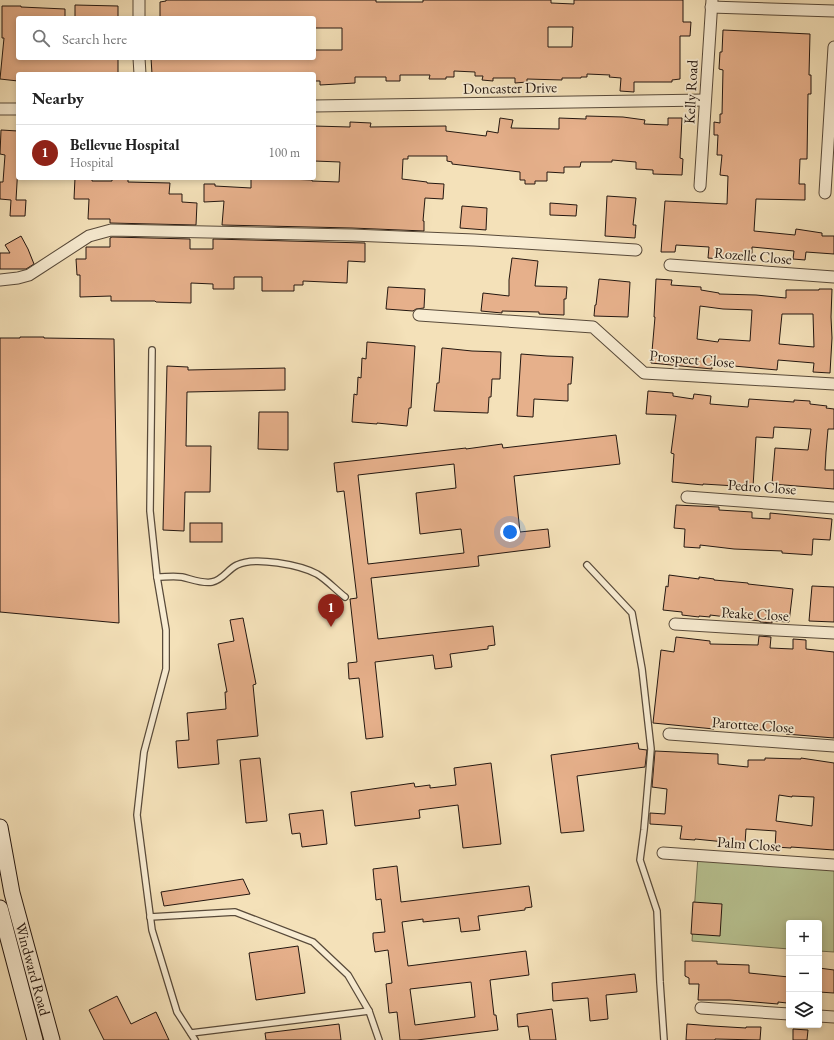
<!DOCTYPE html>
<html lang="en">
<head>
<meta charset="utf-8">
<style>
	body { margin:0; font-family:"EB Garamond",serif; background:#f2f2f2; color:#222 }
	.controls { position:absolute; right:12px; bottom:12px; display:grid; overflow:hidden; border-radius:4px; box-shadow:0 2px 6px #0003 }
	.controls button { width:36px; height:36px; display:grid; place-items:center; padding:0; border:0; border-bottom:1px solid #e0e0e0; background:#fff; color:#222; font:20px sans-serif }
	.you { position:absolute; left:510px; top:532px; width:14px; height:14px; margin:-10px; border:3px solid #fff; border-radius:50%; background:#1a73e8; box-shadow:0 0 0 6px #1a73e833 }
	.badge { display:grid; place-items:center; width:26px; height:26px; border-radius:50%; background:#8f2418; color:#fff; font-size:13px; font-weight:700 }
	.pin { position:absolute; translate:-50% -33px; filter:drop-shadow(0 1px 2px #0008) }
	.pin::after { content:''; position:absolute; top:21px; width:14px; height:12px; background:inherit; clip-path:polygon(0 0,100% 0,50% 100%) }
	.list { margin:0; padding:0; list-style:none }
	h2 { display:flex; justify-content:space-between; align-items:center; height:52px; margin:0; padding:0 16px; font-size:17px }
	h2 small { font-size:13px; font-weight:400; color:#767676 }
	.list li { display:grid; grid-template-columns:26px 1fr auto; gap:12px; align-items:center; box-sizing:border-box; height:56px; padding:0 16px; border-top:1px solid #e0e0e0 }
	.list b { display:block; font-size:15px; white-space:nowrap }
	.list p { margin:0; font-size:13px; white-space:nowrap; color:#767676 }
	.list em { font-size:13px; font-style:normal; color:#767676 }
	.icon { flex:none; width:22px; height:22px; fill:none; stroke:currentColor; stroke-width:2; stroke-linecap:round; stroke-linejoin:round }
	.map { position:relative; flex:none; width:834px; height:1040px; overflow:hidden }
	.search { position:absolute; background:#fff; box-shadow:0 2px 6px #0003; left:16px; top:16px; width:300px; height:44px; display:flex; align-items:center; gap:10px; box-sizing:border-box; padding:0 14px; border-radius:4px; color:#767676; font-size:15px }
	.panel { position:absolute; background:#fff; box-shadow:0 2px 6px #0003; left:16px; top:72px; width:300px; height:108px; border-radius:4px }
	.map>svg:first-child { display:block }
</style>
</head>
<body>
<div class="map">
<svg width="834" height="1040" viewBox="0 0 834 1040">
	<rect width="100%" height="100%" fill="#f4e1b9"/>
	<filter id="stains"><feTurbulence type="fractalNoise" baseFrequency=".005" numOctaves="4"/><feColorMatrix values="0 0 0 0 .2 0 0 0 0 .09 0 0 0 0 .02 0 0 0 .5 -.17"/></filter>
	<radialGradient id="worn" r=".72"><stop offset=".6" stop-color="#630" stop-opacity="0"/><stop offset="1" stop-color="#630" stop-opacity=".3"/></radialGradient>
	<!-- green -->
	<path fill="#b8c392" stroke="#6e6d51" d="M698 856 834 866V952L819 951V923H789V949L692 941Z"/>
	<!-- building -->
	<g fill="#e6b08b" stroke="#241710" fill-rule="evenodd">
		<path d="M166 0H376V2H423V0H551V3L574 4V0H683V22H691L690 36H680V79L672 80V82H634V92L620 91 621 78 609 77 610 75 587 74V77H581V78H562V80L527 79V82L515 83V78H493V81L482 80 483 76H475V72L454 71V77H446V79H429L430 75H400V81H386V77H355V83L320 85V81H315V80H314V74H152L151 58H314V50H342V28H314V18H160V2L166 1ZM548 27H573L572 47H548Z"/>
		<path d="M75 5 118 6V18H75Z"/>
		<path d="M2 6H21V7L65 9V18H18V58H118V74H18V81L0 79 4 38H2Z"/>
		<path d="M723 30 810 34 809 75H811V94H808L807 159H800L799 184H805V200L756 199 754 231 795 235 796 229 822 233V236H834V254L806 252 805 260 793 259 794 251 752 247V256L734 255V260L708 258 709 247 676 245 675 252H661L665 201 727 204 728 176 720 175 722 155H717L718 135H714V122L720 123V114H722L723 70 719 69 720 52H722Z"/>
		<path d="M586 116 623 117 645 120 644 124 668 125V118H682L680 158 683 159 682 175 653 174V170L636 169V162L612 160V162H581L580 167H564V173L547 172V181H535V184H525V180H520V172L452 164V162L447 161V156H408V159H403L402 179 427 182V183L444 184 443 199 425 198 423 221H424V231L352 228 222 225 224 201 204 202V184H215V186L251 188V179H264V178L312 180V181L339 182 340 162 314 161V126L350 127V122L371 123 370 127 446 126V131L486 136 487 131 498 133 500 118 513 120 511 128 559 129V118L586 119Z"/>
		<path d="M1 130 18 131V166L16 200H26L25 216H10L11 200 0 199V182H3L5 155 0 154Z"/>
		<path d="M75 178H92V181H112V178H128V182L170 183 169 194H182V202L197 203 196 225 110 223V219H88L89 199H74Z"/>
		<path d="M607 196 636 198 633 225H636L635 238 605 236Z"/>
		<path d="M550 203 577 205 576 216 550 215Z"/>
		<path d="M462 206 487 208 486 230 460 228Z"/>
		<path d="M21 236 28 249 34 264 26 269H0V253H10L5 245Z"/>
		<path d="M112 237 190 239V249H213V239L365 243V262L348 261 347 283 303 281V285H294V291H262V277H234V289H213V284L191 283V303L156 302 155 301H111V296L80 297V275H77L76 259H86V247H110V238Z"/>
		<path d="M512 258 538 261 535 286 567 287 566 299H564V315L539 314V312L502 311V313L481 311 483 293 509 296V280Z"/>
		<path d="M599 279 630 282 628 317 594 316 595 305H596Z"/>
		<path d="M656 279 672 280 671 285 701 287V290L719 293V294L756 295 786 298V290H819V289H832L831 317 832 338 830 373 813 372 814 363 778 360 777 370 712 364V369L651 363 655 317H654ZM700 306 723 309 752 310 750 341 719 339 718 342 697 339ZM782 314H813L814 347 779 344Z"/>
		<path d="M388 287 425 289 424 308 416 309 413 311 386 309Z"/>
		<path d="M20 337H44V338L114 339 119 623 0 612V338H20Z"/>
		<path d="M367 342 415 346 411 408H409L407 426 377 423V424L352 422 354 394 357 395 358 377 361 378 362 358 366 359Z"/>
		<path d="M442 348H443L472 351 501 352 500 379H492L491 397H489L488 413 434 411 437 383H439Z"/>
		<path d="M521 354 547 356 573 357 571 384H568V401L534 399 533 417 517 416Z"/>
		<path d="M167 366 188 367V370L285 368V390L187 392 186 446H211L210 492H185L184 531 163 530Z"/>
		<path d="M648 391 673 393V396L693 399 694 394 711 396 710 404 748 407 749 399 794 402V400L810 401V404L827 406 826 408 834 409V429H828L826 452 825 470H834V489L772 484 775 448 808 450 811 429 774 427 773 438 756 437 753 487 703 484V485L672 482 674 454 671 453 676 415 646 414Z"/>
		<path d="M259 412H288V450L258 449Z"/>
		<path d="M616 435 620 464 514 476 520 532 548 529 550 547 478 556 479 566 371 578 378 639 493 626 495 645 488 646V649L450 654 452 667 435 669 433 655 375 662 383 737 366 739 359 678 349 679 348 663 357 662 350 599 357 598 344 491 337 492 334 463 466 448V449L502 444 503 448ZM454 464 456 488 416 493 420 534 461 529 464 553 368 564 358 475Z"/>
		<path d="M676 505 719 507V510L752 512V518L770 519V513L832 519 830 540 813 539 812 555 782 553V551L734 549 700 545V548L684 547 685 529 674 528Z"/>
		<rect x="190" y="523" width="32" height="19"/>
		<path d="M669 575 699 579V577L714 579V580L748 583V584L793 589 789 622 772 621V623L760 622V621L710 615V617L699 616V617L682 615V612L663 610 666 586 668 587Z"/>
		<path d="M812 586 834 587V622L809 621Z"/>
		<path d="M243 618 256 684 253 685 258 736 217 740 219 764 178 768 176 741 189 740 187 713 226 709 225 692H227L218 644 234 641 230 620Z"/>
		<path d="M759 636 771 637 770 648 793 649V639L806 640V649L834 652V738L786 734V733L754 729 753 730 715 727 714 729 653 723 661 650 674 652 676 637 710 641V644L758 645Z"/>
		<path d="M638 743 639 749 647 750 645 767 577 776 584 831 561 833 551 755Z"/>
		<path d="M655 751 718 754V764L748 767V760H765V758L801 759V758L834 763V850L791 847V848L775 847 776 831 746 829 745 844 695 839V840L680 839 682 826 650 824V813L665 814 667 789 652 787ZM779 795 792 797V796L814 797 812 826 776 821Z"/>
		<path d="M260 758 267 821 246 823 240 760Z"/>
		<path d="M491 763 501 844 463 848 458 805 419 810 420 818 355 826 351 792 414 783 415 787 430 785V788L456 785 454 768Z"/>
		<path d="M323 810 327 844 302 847 300 833 292 834 289 814Z"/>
		<path d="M397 866 401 902 529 886 532 907 525 908V910L478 916 480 930 461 932 459 918 423 922V919L402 922 408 966 526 951 529 975 490 980 494 1015H496L498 1030 417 1040H400L397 1012 389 1013 386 984 392 983 388 950 375 952 373 938V933L385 932 381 899 376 900 373 869ZM471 982 475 1017 415 1025 410 989Z"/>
		<path d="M243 879 250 894 164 906 161 892Z"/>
		<path d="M693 902 722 904 720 936 691 934Z"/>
		<path d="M298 946 305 993 256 1000 249 953Z"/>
		<path d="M685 961H717V964L749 965V973L789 977V990L787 1003 778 1002V1004L730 1000H698L699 984H689V978L685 976Z"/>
		<path d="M819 968 834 970V993L819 992Z"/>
		<path d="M635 974 637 992 606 995 608 1019 590 1021 588 998 553 1001 552 983Z"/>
		<path d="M117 996 131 1024 156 1012 169 1040H104L89 1010Z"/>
		<path d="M552 1009 556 1040H530L528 1026 518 1027 517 1014Z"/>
		<path d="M339 1024 341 1040H266L265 1033Z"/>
		<path d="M687 1024 712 1026 746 1028V1027H761L760 1040 715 1039V1040H686Z"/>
		<path d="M793 1029 808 1030 807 1040H793Z"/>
	</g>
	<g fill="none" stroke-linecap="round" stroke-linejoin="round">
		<!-- service casing -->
		<g stroke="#584a3a" stroke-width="8">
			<g id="service">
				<path d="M152 350 150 511 157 577 166 630V669L144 752 137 815 152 930 177 1012 195 1040"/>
				<path d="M587 565 632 613 642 669 651 749 644 830 640 860 657 911 660 982 664 1040"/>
				<path d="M157 577C165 577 174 576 182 577 191 579 203 584 212 582 223 580 228 569 237 565 255 556 300 565 317 574 327 580 336 590 345 597"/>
				<path d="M150 917 235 912 313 942 348 975 369 1011 379 1040"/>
				<path d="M191 1033 369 1011"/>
			</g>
		</g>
		<!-- minor casing -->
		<g stroke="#584a3a" stroke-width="13">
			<g id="minor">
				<path d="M139 0V18"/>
				<path d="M711 7 834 11"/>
				<path d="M139 58 140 74"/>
				<path d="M314 106 705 100"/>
				<path d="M0 109H18"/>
				<path d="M700 186 712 0"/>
				<path d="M825 193 834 47"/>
				<path d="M670 265 834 277"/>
				<path d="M0 280 18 278 29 275 89 236 111 230 352 235 474 240 636 250"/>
				<path d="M419 315 593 327 644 373 834 384"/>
				<path d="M687 497 834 508"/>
				<path d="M675 624 757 629 834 633"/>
				<path d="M669 734 834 746"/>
				<path d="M663 853 834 865"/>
				<path d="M701 1008 789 1014"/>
				<path d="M819 1016 834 1017"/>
			</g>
		</g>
		<!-- secondary casing -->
		<g stroke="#241710" stroke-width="17">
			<g id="secondary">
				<path id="s1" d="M0 827 12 893 52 1040"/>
				<path d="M0 908 35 1040"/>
			</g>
		</g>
		<!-- service -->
		<use href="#service" stroke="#f8ecd2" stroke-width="5.5"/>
		<!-- minor -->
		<use href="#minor" stroke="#f8ecd2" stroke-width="11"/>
		<!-- secondary -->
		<use href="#secondary" stroke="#f8ecd2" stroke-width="15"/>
	</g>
	<g text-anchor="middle" stroke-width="3.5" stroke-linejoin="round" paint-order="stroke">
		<!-- street labels -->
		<g font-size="15" fill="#241710" stroke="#f8ecd2">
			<text transform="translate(510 88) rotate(-1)" y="5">Doncaster Drive</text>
			<text transform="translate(691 92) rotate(-87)" y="5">Kelly Road</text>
			<text transform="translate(753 256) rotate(5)" y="5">Rozelle Close</text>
			<text transform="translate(692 359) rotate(5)" y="5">Prospect Close</text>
			<text transform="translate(762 487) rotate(4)" y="5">Pedro Close</text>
			<text transform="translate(755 614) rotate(3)" y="5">Peake Close</text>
			<text transform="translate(753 725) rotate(4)" y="5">Parottee Close</text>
			<text transform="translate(749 844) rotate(4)" y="5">Palm Close</text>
			<text dy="5" stroke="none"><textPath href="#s1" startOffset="146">Windward Road</textPath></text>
		</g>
	</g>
	<rect width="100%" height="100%" filter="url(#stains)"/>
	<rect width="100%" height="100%" fill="url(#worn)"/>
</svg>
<div class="controls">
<button>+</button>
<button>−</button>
<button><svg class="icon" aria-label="layers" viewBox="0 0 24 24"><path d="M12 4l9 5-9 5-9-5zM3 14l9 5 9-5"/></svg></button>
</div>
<div class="you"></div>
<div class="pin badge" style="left:331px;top:627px">1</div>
<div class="search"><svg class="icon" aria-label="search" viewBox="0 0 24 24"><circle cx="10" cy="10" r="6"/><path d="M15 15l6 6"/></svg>Search here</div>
<section class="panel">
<h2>Nearby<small></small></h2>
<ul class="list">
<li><span class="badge">1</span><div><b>Bellevue Hospital</b><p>Hospital</p></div><em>100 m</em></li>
</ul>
</section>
</div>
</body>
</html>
